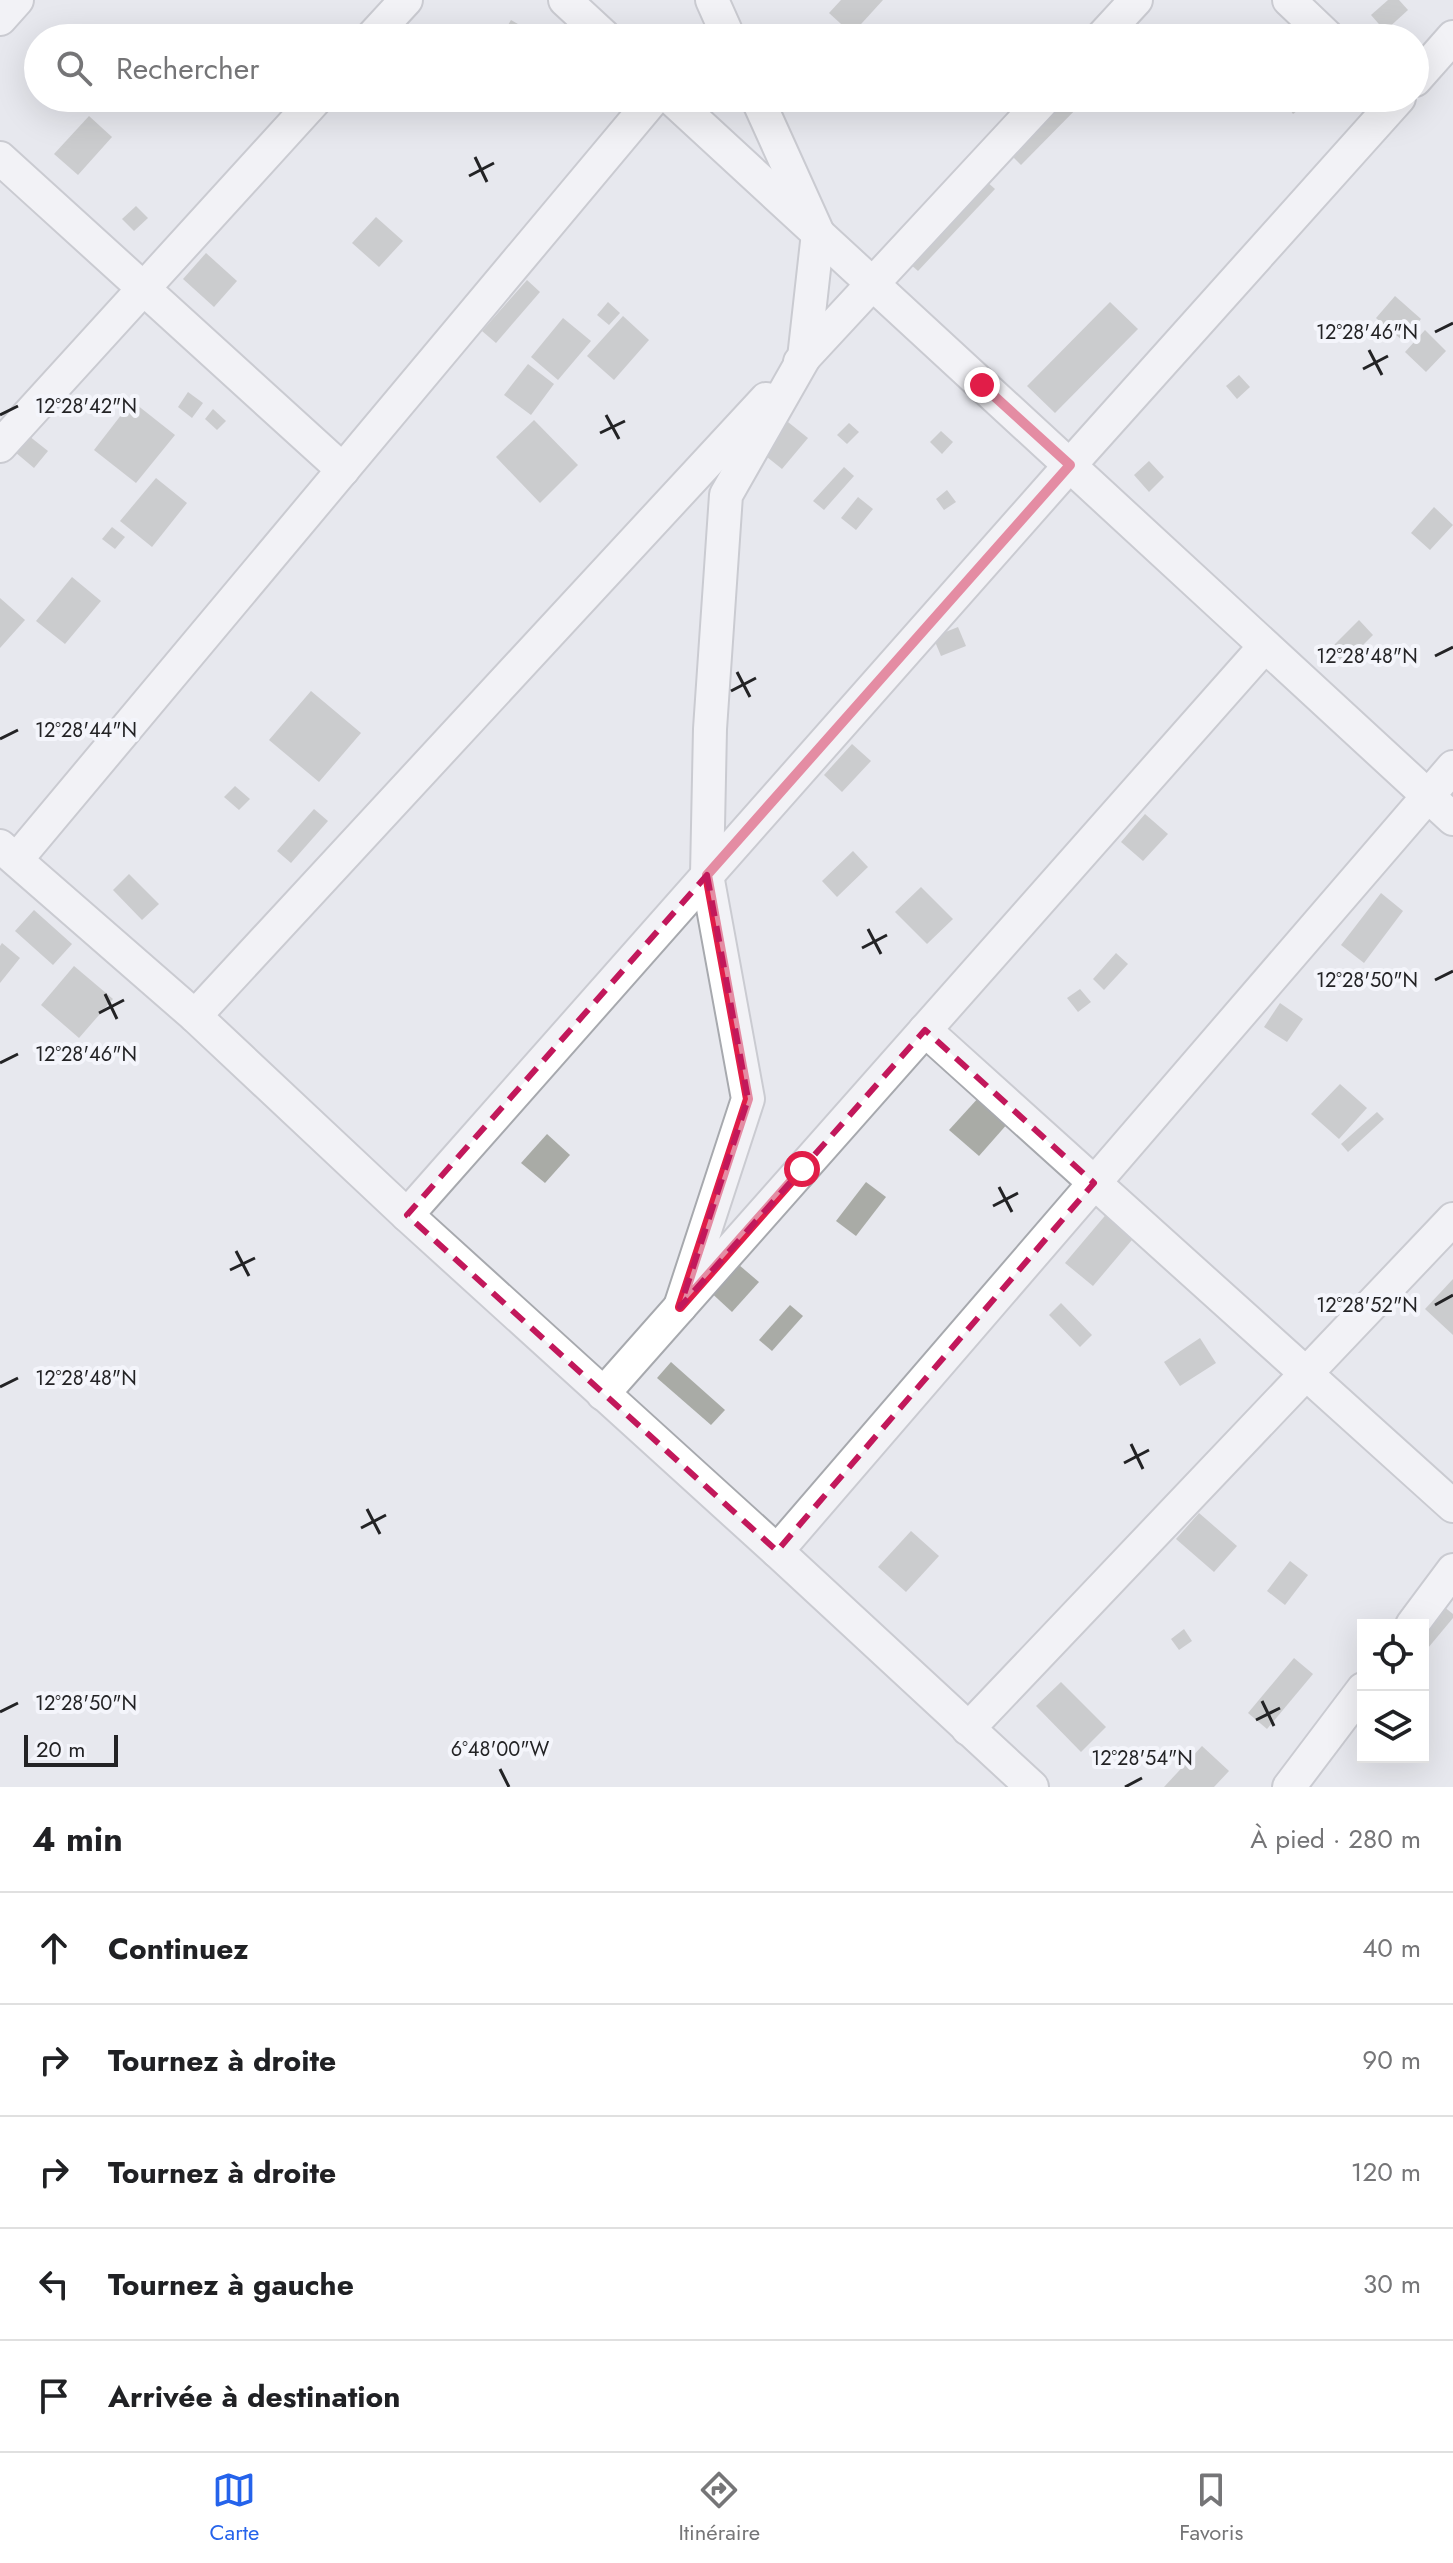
<!DOCTYPE html>
<html lang="fr">
<head>
<meta charset="utf-8">
<style>
	body { margin:0; font-family:Jost,sans-serif; background:#f6f6f6; color:#202124 }
	.controls { position:absolute; right:24px; bottom:24px; display:grid; overflow:hidden; border-radius:0px; box-shadow:0 8px 32px #0002 }
	.controls button { width:72px; height:72px; display:grid; place-items:center; padding:0; border:0; border-bottom:2px solid #e0e0e0; background:#fff; color:#202124; font:40px sans-serif }
	.scale { position:absolute; left:24px; bottom:20px; width:94px; box-sizing:border-box; padding-left:8px; border:4px solid #232325; border-top:0; font-size:22px; line-height:28px; white-space:nowrap; color:#232325; -webkit-text-stroke:6px #f4f5fb; paint-order:stroke }
	.stop { position:absolute; width:24px; height:24px; margin:-18px; border:6px solid #e11d48; border-radius:50%; background:#fff }
	.stop.end { background:#e11d48; border-color:#fff; box-shadow:0 2px 8px #0008 }
	.list { margin:0; padding:0; list-style:none }
	h2 { display:flex; justify-content:space-between; align-items:center; height:104px; margin:0; padding:0 32px; font-size:34px }
	h2 small { font-size:26px; font-weight:400; color:#757577 }
	.list li { display:grid; grid-template-columns:52px 1fr auto; gap:24px; align-items:center; box-sizing:border-box; height:112px; padding:0 32px; border-top:2px solid #e0e0e0 }
	.list b { display:block; font-size:30px; white-space:nowrap }
	.list em { font-size:26px; font-style:normal; color:#757577 }
	.icon { flex:none; width:44px; height:44px; fill:none; stroke:currentColor; stroke-width:2; stroke-linecap:round; stroke-linejoin:round }
	.map { position:relative; flex:none; width:1453px; height:1787px; overflow:hidden }
	.search { position:absolute; background:#fff; box-shadow:0 8px 32px #0002; left:24px; right:24px; top:24px; height:88px; display:flex; align-items:center; gap:20px; box-sizing:border-box; padding:0 28px; border-radius:44px; color:#757577; font-size:30px }
	.sheet { height:664px; background:#fff }
	nav { display:flex; justify-content:space-around; align-items:center; box-sizing:border-box; height:112px; border-top:2px solid #e0e0e0; background:#fff; font-size:22px; color:#757577 }
	nav a { display:grid; justify-items:center; gap:4px }
	nav .on { color:#2563eb }
	.map>svg:first-child { display:block }
</style>
</head>
<body>
<div class="map">
<svg width="1453" height="1787" viewBox="0 0 1453 1787">
	<rect width="100%" height="100%" fill="#e7e8ee"/>
	<!-- building -->
	<g fill="#a9aba6">
		<path d="M841 0H883L852 34 829 13Z"/>
		<path d="M1388 0H1399L1408 10 1385 31 1371 15Z"/>
		<path d="M511 20 530 31 525 38H511L503 33Z"/>
		<path d="M1050 98H1087L1021 165 1002 146Z"/>
		<path d="M1282 98H1314L1293 114Z"/>
		<path d="M89 116 112 137 78 175 54 154Z"/>
		<path d="M977 173 995 189 918 271 901 256Z"/>
		<path d="M136 206 148 218 134 231 122 219Z"/>
		<path d="M376 217 403 241 379 267 352 243Z"/>
		<path d="M206 253 237 281 214 307 183 279Z"/>
		<path d="M527 280 540 292 496 343 482 331Z"/>
		<path d="M1395 296 1421 319 1402 340 1376 318Z"/>
		<path d="M608 302 620 313 609 325 597 315Z"/>
		<path d="M1110 302 1138 329 1055 413 1027 386Z"/>
		<path d="M623 316 649 340 614 380 587 356Z"/>
		<path d="M563 318 591 341 558 380 531 357Z"/>
		<path d="M1425 330 1446 351 1426 372 1405 352Z"/>
		<path d="M528 364 554 384 531 415 504 395Z"/>
		<path d="M1239 375 1250 387 1237 399 1226 386Z"/>
		<path d="M188 392 203 403 192 418 178 407Z"/>
		<path d="M132 401 175 435 136 483 94 450Z"/>
		<path d="M213 409 226 421 217 430 205 419Z"/>
		<path d="M783 418 808 438 782 469 757 449Z"/>
		<path d="M534 420 578 465 540 503 496 457Z"/>
		<path d="M849 423 859 432 847 444 837 435Z"/>
		<path d="M941 431 953 442 942 454 930 442Z"/>
		<path d="M29 436 48 451 34 468 15 452Z"/>
		<path d="M1149 461 1164 477 1149 492 1134 475Z"/>
		<path d="M844 467 854 476 824 510 813 501Z"/>
		<path d="M156 478 187 503 152 547 120 521Z"/>
		<path d="M947 490 956 502 944 510 936 499Z"/>
		<path d="M858 497 873 509 856 530 841 518Z"/>
		<path d="M1434 507 1453 525 1430 550 1411 533Z"/>
		<path d="M112 527 125 537 115 549 102 539Z"/>
		<path d="M72 577 101 601 65 644 36 621Z"/>
		<path d="M0 598 25 620 0 648Z"/>
		<path d="M1359 620 1373 635 1343 665 1329 650Z"/>
		<path d="M958 627 966 646 941 656 933 637Z"/>
		<path d="M311 691 361 733 319 782 269 740Z"/>
		<path d="M852 744 871 761 842 792 824 775Z"/>
		<path d="M235 786 250 799 239 810 224 797Z"/>
		<path d="M314 809 328 821 291 863 277 851Z"/>
		<path d="M1145 814 1168 834 1143 861 1121 842Z"/>
		<path d="M853 851 868 867 837 897 822 881Z"/>
		<path d="M129 874 159 904 142 920 113 890Z"/>
		<path d="M921 887 953 919 927 944 895 912Z"/>
		<path d="M1381 893 1403 911 1364 963 1341 945Z"/>
		<path d="M34 910 72 944 53 965 15 931Z"/>
		<path d="M2 943 20 958 0 983V946Z"/>
		<path d="M1116 953 1128 964 1104 990 1093 979Z"/>
		<path d="M74 966 113 999 79 1038 41 1005Z"/>
		<path d="M1080 989 1091 1002 1078 1012 1067 998Z"/>
		<path d="M1280 1003 1303 1019 1287 1042 1264 1027Z"/>
		<path d="M1340 1084 1367 1108 1339 1139 1311 1114Z"/>
		<path d="M980 1096 1009 1122 979 1156 949 1130Z"/>
		<path d="M1377 1112 1384 1119 1348 1152 1341 1144Z"/>
		<path d="M547 1134 570 1155 545 1183 521 1163Z"/>
		<path d="M866 1182 886 1197 856 1236 836 1221Z"/>
		<path d="M1109 1211 1137 1234 1093 1286 1065 1263Z"/>
		<path d="M732 1259 759 1282 732 1312 706 1288Z"/>
		<path d="M1453 1279V1335L1425 1309Z"/>
		<path d="M1061 1303 1092 1335 1080 1347 1049 1315Z"/>
		<path d="M790 1305 803 1316 772 1351 759 1340Z"/>
		<path d="M1200 1338 1216 1363 1180 1386 1164 1362Z"/>
		<path d="M671 1362 725 1410 711 1425 657 1378Z"/>
		<path d="M1199 1513 1237 1546 1214 1572 1176 1539Z"/>
		<path d="M911 1531 939 1556 906 1592 878 1567Z"/>
		<path d="M1290 1561 1308 1575 1285 1605 1267 1591Z"/>
		<path d="M1443 1606 1453 1614V1618L1423 1654V1629Z"/>
		<path d="M1184 1629 1192 1641 1179 1650 1171 1639Z"/>
		<path d="M1294 1658 1313 1674 1267 1729 1248 1713Z"/>
		<path d="M1061 1682 1106 1727 1081 1752 1036 1706Z"/>
		<path d="M1202 1746 1229 1771 1214 1787H1164Z"/>
	</g>
	<g fill="none" stroke-linecap="round" stroke-linejoin="round">
		<!-- minor casing -->
		<g stroke="#a7a9ae" stroke-width="36">
			<g id="minor">
				<path d="M565 0 606 38"/>
				<path d="M712 0 729 38"/>
				<path d="M1289 0 1329 38"/>
				<path d="M0 19 17 0"/>
				<path d="M371 38 406 0"/>
				<path d="M1101 38 1136 0"/>
				<path d="M1415 80 1453 37"/>
				<path d="M671 98 1453 819"/>
				<path d="M0 158 343 470"/>
				<path d="M800 362 1045 98"/>
				<path d="M0 446 317 98"/>
				<path d="M0 846 195 1016 407 1215 777 1551 1032 1787"/>
				<path d="M17 859 654 98"/>
				<path d="M195 1016 766 399"/>
				<path d="M925 1030 1453 1506"/>
				<path d="M407 1215 1070 465 1399 98"/>
				<path d="M680 1307 748 1099 707 875 710 729 726 495 804 358 818 233 757 98"/>
				<path d="M603 1394 1265 646"/>
				<path d="M777 1551 1453 767"/>
				<path d="M1412 1625 1453 1570"/>
				<path d="M968 1729 1453 1219"/>
				<path d="M1289 1787 1363 1689"/>
			</g>
		</g>
		<!-- minor -->
		<use href="#minor" stroke="#fff" stroke-width="32"/>
	</g>
	<g fill="none" stroke-linecap="round" stroke-linejoin="round">
		<!-- route -->
		<path stroke="#e11d48" stroke-width="10" d="M802 1169 680 1307 748 1099 707 875 1070 465 982 385"/>
	</g>
	<!-- marked area -->
	<path d="M0 0H1453V1787H0ZM707 875 748 1099 680 1307 925 1030 1094 1183 777 1551 407 1215Z" fill="#e7e8ee" fill-opacity=".55" fill-rule="evenodd"/>
	<path fill="none" stroke="#c2185b" stroke-width="6" stroke-dasharray="16 10" stroke-linejoin="round" d="M707 875 748 1099 680 1307 925 1030 1094 1183 777 1551 407 1215Z"/>
	<!-- ticks -->
	<path fill="none" stroke="#232325" stroke-width="3" d="M475 157 487 182M469 176 494 163M1435 332 1453 323M1369 350 1382 375M1363 369 1388 356M0 415 18 406M606 415 619 439M600 433 625 421M1435 656 1453 647M737 672 750 697M731 691 756 678M0 739 18 730M868 929 881 954M862 948 887 935M1435 980 1453 971M105 994 117 1019M99 1013 124 1000M0 1063 18 1054M999 1187 1012 1212M993 1206 1018 1193M236 1251 249 1276M230 1270 255 1258M1435 1305 1453 1295M0 1387 18 1378M1131 1444 1143 1469M1124 1463 1149 1450M367 1509 380 1534M361 1528 386 1515M1262 1701 1274 1726M0 1712 18 1703M1256 1720 1280 1708M500 1769 509 1787M1125 1787 1142 1778"/>
	<g font-size="20" text-anchor="middle" fill="#232325" stroke="#f4f5fb" stroke-width="8" stroke-linejoin="round" paint-order="stroke">
		<text x="1367" y="339">12°28'46"N</text>
		<text x="86" y="413">12°28'42"N</text>
		<text x="1367" y="663">12°28'48"N</text>
		<text x="86" y="737">12°28'44"N</text>
		<text x="1367" y="987">12°28'50"N</text>
		<text x="86" y="1061">12°28'46"N</text>
		<text x="1367" y="1312">12°28'52"N</text>
		<text x="86" y="1385">12°28'48"N</text>
		<text x="86" y="1710">12°28'50"N</text>
		<text x="500" y="1756">6°48'00"W</text>
		<text x="1142" y="1765">12°28'54"N</text>
	</g>
</svg>
<div class="controls">
<button><svg class="icon" aria-label="locate" viewBox="0 0 24 24"><circle cx="12" cy="12" r="6"/><path d="M12 2v4M12 18v4M2 12h4M18 12h4"/></svg></button>
<button><svg class="icon" aria-label="layers" viewBox="0 0 24 24"><path d="M12 4l9 5-9 5-9-5zM3 14l9 5 9-5"/></svg></button>
</div>
<div class="scale">20 m</div>
<div class="stop" style="left:802px;top:1169px"></div>
<div class="stop end" style="left:982px;top:385px"></div>
<div class="search"><svg class="icon" aria-label="search" viewBox="0 0 24 24"><circle cx="10" cy="10" r="6"/><path d="M15 15l6 6"/></svg>Rechercher</div>
</div>
<section class="sheet">
<h2>4 min<small>À pied · 280 m</small></h2>
<ul class="list">
<li><svg class="icon" aria-label="ahead" viewBox="0 0 24 24"><path d="M12 20V5M6 11l6-6 6 6"/></svg><div><b>Continuez</b></div><em>40 m</em></li>
<li><svg class="icon" aria-label="right" viewBox="0 0 24 24"><path d="M7 20v-9h11M14 6l5 5-5 5"/></svg><div><b>Tournez à droite</b></div><em>90 m</em></li>
<li><svg class="icon" aria-label="right" viewBox="0 0 24 24"><path d="M7 20v-9h11M14 6l5 5-5 5"/></svg><div><b>Tournez à droite</b></div><em>120 m</em></li>
<li><svg class="icon" aria-label="left" viewBox="0 0 24 24"><path d="M17 20v-9H6M10 6l-5 5 5 5"/></svg><div><b>Tournez à gauche</b></div><em>30 m</em></li>
<li><svg class="icon" aria-label="arrive" viewBox="0 0 24 24"><path d="M6 21V4h12l-3 4 3 4H6"/></svg><div><b>Arrivée à destination</b></div></li>
</ul>
</section>
<nav>
<a class="on"><svg class="icon" aria-label="map" viewBox="0 0 24 24"><path d="M3 6l6-2 6 2 6-2v14l-6 2-6-2-6 2zM9 4v14M15 6v14"/></svg>Carte</a>
<a><svg class="icon" aria-label="directions" viewBox="0 0 24 24"><path d="M12 3l9 9-9 9-9-9zM9 14v-3h6M13 9l2 2-2 2"/></svg>Itinéraire</a>
<a><svg class="icon" aria-label="saved" viewBox="0 0 24 24"><path d="M7 4h10v16l-5-4-5 4z"/></svg>Favoris</a>
</nav>
</body>
</html>
